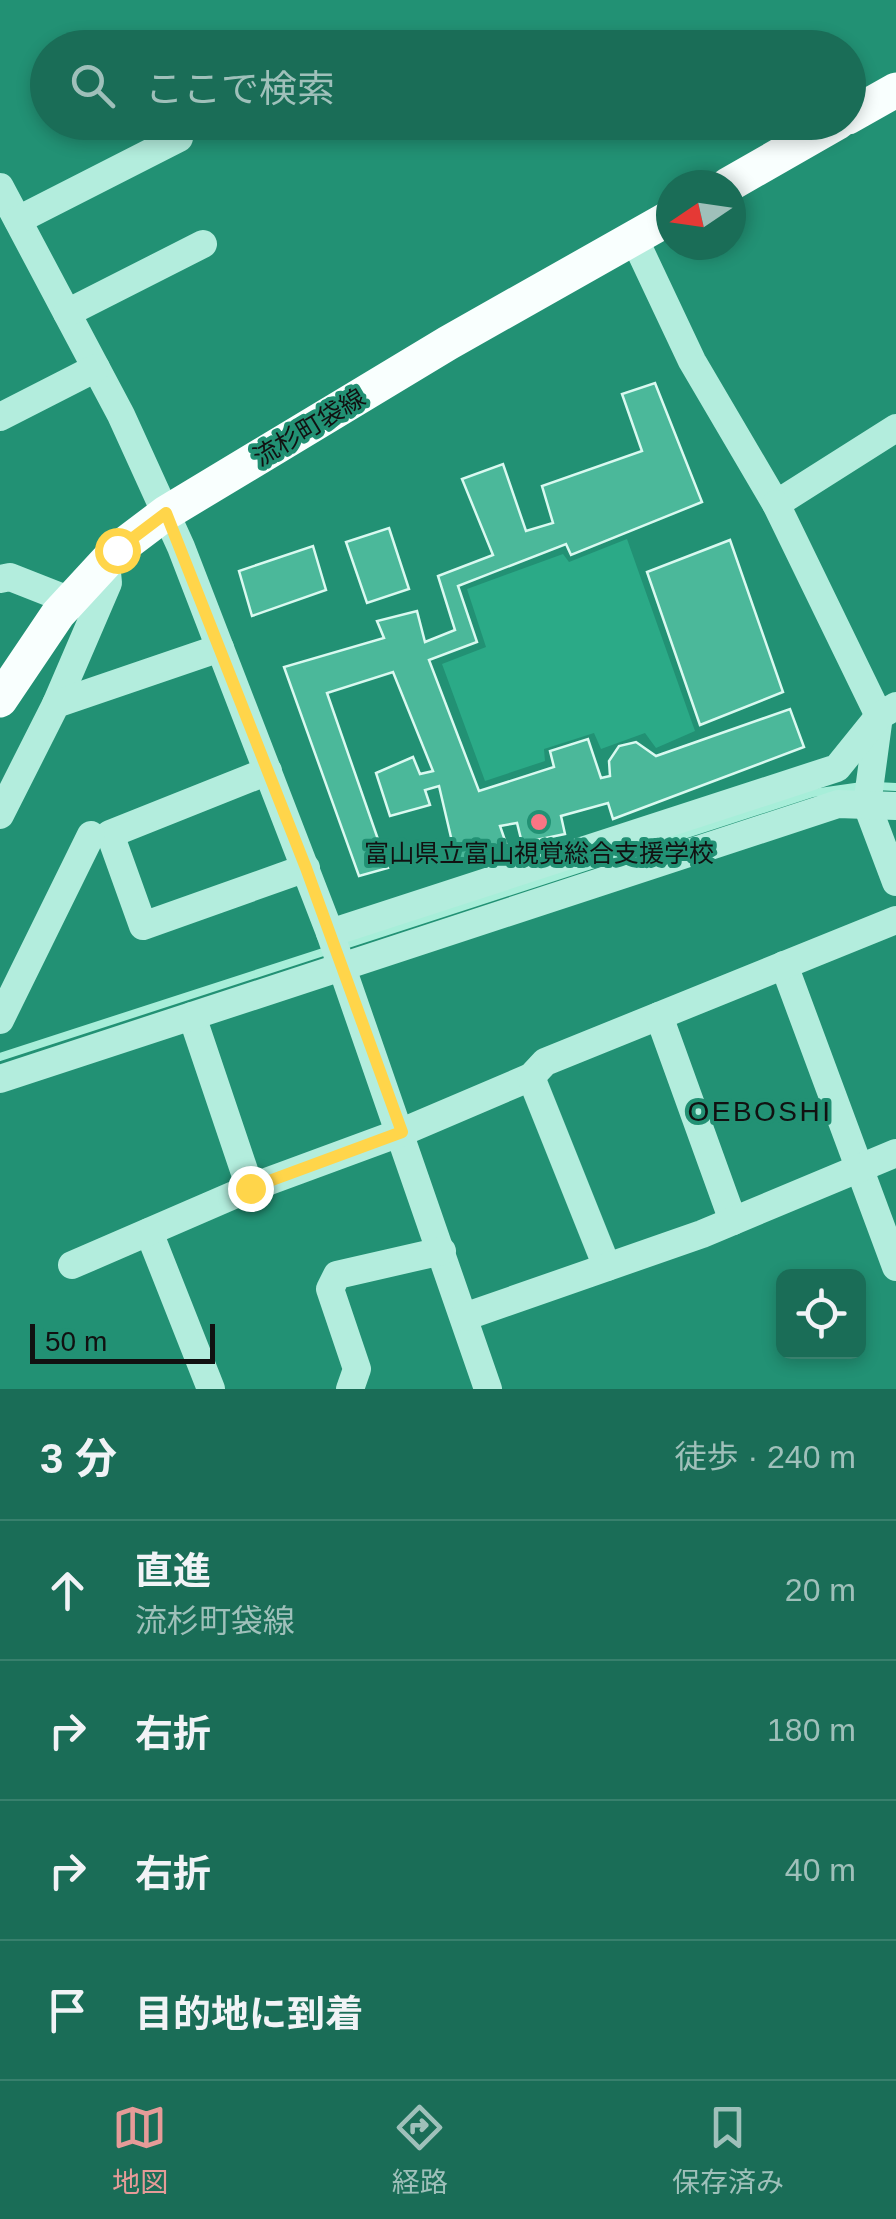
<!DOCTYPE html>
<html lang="ja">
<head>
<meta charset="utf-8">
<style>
	body { margin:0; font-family:Arial,"Noto Sans JP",sans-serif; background:#277561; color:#f1f3f6 }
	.controls { position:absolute; right:30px; bottom:30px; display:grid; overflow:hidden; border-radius:15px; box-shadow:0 5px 15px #0003 }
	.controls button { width:90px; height:90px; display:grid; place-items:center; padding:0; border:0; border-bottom:2px solid #38806d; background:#1a6d57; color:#f1f3f6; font:50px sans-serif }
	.compass { position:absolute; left:656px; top:170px; width:90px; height:90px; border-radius:50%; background:#1a6d57; box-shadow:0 5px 15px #0003; rotate:257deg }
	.scale { position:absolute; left:30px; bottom:25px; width:185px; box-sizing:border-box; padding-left:10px; border:5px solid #111; border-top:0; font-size:28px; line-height:35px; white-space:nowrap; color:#111; -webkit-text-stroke:8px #229174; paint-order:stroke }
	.stop { position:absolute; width:30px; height:30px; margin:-22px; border:8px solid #ffd54a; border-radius:50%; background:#fff }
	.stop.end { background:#ffd54a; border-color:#fff; box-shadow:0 2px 10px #0008 }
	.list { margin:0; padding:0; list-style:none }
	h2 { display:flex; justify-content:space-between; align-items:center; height:130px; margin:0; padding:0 40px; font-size:42px }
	h2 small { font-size:32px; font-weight:400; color:#9fc0ba }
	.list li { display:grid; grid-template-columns:65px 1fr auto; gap:30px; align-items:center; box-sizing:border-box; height:140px; padding:0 40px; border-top:2px solid #38806d }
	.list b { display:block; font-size:38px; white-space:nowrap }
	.list p { margin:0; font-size:32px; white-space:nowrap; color:#9fc0ba }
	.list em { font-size:32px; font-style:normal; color:#9fc0ba }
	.icon { flex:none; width:55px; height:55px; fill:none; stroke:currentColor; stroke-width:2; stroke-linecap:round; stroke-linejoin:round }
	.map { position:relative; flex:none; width:896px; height:1389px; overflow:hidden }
	.search { position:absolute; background:#1a6d57; box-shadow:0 5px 15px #0003; left:30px; right:30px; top:30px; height:110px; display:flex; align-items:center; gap:25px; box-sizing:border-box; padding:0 35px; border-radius:55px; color:#9fc0ba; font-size:38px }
	.sheet { height:690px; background:#1a6d57 }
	nav { display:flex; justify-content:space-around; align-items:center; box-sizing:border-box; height:140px; border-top:2px solid #38806d; background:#1a6d57; font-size:28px; color:#9fc0ba }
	nav a { display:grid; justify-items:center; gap:5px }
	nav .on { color:#e69b98 }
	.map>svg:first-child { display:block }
</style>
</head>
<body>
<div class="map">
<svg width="896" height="1389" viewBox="0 0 896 1389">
	<rect width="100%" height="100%" fill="#229174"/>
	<!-- green -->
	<path fill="#2baa87" d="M627 539 695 731 656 748 645 733 601 749 594 733 544 749 545 761 485 781 442 664 486 647 467 589 563 554 569 562Z"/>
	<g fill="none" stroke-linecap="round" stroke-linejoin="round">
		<!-- stream -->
		<g stroke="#a7eed9" stroke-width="8">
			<path d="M876 786 896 787"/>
			<path d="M0 1057 813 793 862 786"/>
		</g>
	</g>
	<!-- building -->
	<g fill="#4bb89a" stroke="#d9f9f0" stroke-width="2.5">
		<path d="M655 383 702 502 571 555 566 544 458 586 477 642 429 660 479 791 554 767 550 751 588 739 601 778 610 776 609 761 619 746 636 742 656 756 790 709 804 747 613 819 608 803 561 816 565 834 522 843 517 823 500 826 508 849 457 863 439 786 425 790 430 805 390 816 376 773 413 757 420 774 433 771 393 672 327 693 388 868 359 876 284 667 384 638 377 621 417 611 425 642 455 630 438 576 493 555 462 479 503 464 526 531 553 523 542 486 642 451 622 394Z"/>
		<path d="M389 528 409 589 367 603 346 542Z"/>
		<path d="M730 540 783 692 700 725 647 572Z"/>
		<path d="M313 546 326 590 252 616 239 571Z"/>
	</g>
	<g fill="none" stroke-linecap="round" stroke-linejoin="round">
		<!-- minor -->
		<g stroke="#b3eddd" stroke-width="28">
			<path d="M0 187 121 415 181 547 330 933 488 1389"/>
			<path d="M18 220 179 138"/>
			<path d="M634 238 692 361 776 504 896 428"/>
			<path d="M67 313 203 244"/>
			<path d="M0 417 96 368"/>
			<path d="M776 504 879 716 867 805 896 882"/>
			<path d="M0 579 10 577 71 601"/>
			<path d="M56 704 108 583 106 562"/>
			<path d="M268 771 110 834 143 926 306 868"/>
			<path d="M0 815 56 704 220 648"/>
			<path d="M330 933 837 768 879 716 896 706"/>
			<path d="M784 965 896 1267"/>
			<path d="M192 1016 250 1188 402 1132 531 1077 545 1062 896 920"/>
			<path d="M659 1016 733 1221"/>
			<path d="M0 1020 91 835"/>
			<path d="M531 1077 607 1267"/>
			<path d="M0 1079 838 804 896 806"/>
			<path d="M149 1232 211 1389"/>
			<path d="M72 1265 250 1188"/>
			<path d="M464 1317 702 1234 896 1153"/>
			<path d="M350 1389 357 1369 330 1289 337 1275 442 1251"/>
		</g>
		<!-- major -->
		<g stroke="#f9fffe" stroke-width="35">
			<path d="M848 117 896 90"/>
			<path d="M728 185 838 122"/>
			<path d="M0 700 58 614 117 550 166 513 448 343 671 217"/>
		</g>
	</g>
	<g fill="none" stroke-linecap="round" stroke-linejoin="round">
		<!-- route -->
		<path stroke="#ffd54a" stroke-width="12" d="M117 550 166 513 306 868 402 1132 250 1188"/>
	</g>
	<!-- markers -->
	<circle fill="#f97584" stroke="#229174" stroke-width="4" cx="539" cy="822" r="10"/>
	<g text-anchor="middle" stroke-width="8" stroke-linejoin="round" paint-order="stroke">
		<!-- street labels -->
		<g font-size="25" fill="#111" stroke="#229174">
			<text transform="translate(309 427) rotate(-31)" y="9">流杉町袋線</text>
		</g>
		<!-- poi labels -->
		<g font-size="25" fill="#111" stroke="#229174">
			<text x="539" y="862">富山県立富山視覚総合支援学校</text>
		</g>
		<!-- neighbourhood labels -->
		<g font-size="28" letter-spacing="2.5" fill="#111" stroke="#229174">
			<text x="760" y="1121">OEBOSHI</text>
		</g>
	</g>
</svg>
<div class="controls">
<button><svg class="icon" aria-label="locate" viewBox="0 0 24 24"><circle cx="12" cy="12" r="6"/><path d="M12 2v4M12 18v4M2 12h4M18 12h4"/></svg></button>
</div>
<svg class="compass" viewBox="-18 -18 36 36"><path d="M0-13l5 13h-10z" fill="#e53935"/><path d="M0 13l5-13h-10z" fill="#9fc0ba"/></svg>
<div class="scale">50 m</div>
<div class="stop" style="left:117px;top:550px"></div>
<div class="stop end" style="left:250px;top:1188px"></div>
<div class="search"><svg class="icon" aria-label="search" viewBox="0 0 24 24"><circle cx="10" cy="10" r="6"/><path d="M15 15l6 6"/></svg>ここで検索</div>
</div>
<section class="sheet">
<h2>3 分<small>徒歩 · 240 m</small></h2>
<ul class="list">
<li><svg class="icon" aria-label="ahead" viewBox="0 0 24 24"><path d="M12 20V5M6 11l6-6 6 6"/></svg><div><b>直進</b><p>流杉町袋線</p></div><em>20 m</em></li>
<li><svg class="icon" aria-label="right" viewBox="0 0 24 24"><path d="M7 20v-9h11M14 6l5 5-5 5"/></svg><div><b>右折</b></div><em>180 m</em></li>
<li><svg class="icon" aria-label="right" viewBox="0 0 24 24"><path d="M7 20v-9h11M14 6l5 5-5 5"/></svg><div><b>右折</b></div><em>40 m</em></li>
<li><svg class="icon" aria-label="arrive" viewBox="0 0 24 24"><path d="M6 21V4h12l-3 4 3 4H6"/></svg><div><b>目的地に到着</b></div></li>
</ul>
</section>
<nav>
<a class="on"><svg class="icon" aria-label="map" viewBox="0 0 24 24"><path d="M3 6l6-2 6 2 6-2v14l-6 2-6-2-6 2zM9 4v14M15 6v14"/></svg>地図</a>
<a><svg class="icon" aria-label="directions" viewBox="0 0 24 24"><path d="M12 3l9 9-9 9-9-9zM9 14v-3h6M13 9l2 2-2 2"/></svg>経路</a>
<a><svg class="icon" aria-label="saved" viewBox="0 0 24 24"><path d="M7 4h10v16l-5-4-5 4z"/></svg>保存済み</a>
</nav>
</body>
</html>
